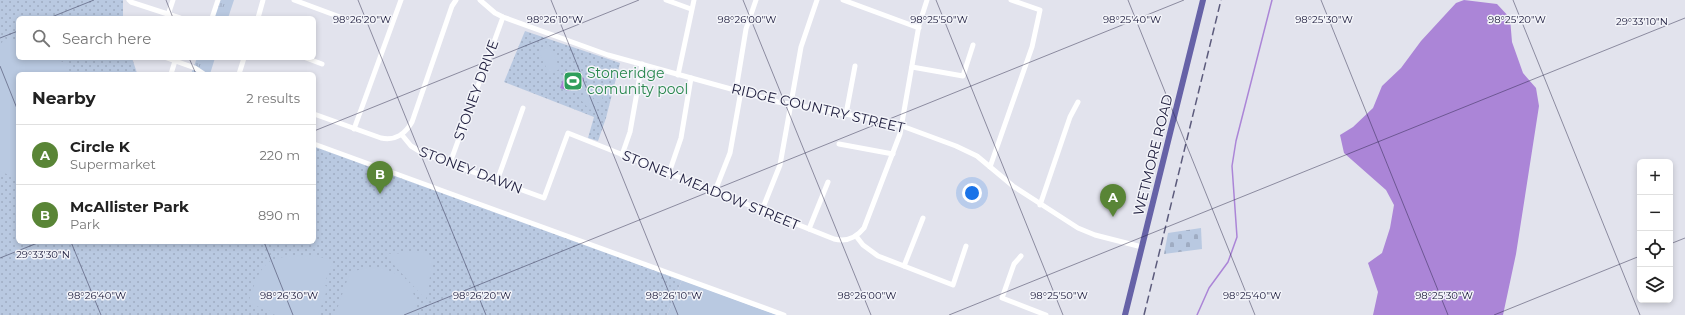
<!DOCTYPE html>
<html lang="en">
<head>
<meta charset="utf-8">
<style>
	body { margin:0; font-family:Montserrat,sans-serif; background:#f6f6f6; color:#222 }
	.controls { position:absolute; right:12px; bottom:12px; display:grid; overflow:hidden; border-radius:6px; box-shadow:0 2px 6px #0003 }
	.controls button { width:36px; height:36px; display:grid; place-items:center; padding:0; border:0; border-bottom:1px solid #e0e0e0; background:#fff; color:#222; font:20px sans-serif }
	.you { position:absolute; left:972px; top:193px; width:14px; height:14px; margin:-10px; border:3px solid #fff; border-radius:50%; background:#1a73e8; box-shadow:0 0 0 6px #1a73e833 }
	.badge { display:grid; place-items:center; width:26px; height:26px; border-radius:50%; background:#598536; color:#fff; font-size:13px; font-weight:700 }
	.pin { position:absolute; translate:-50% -33px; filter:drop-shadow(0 1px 2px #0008) }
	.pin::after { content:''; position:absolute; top:21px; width:14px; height:12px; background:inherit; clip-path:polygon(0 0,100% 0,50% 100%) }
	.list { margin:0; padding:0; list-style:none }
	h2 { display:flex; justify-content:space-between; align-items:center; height:52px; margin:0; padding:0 16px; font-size:17px }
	h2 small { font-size:13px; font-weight:400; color:#767676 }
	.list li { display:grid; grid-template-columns:26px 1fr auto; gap:12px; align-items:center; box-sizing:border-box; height:60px; padding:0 16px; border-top:1px solid #e0e0e0 }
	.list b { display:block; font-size:15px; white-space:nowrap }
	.list p { margin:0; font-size:13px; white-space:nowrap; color:#767676 }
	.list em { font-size:13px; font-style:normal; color:#767676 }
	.icon { flex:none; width:22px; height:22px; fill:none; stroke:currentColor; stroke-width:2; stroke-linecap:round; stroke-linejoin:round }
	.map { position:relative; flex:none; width:1685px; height:315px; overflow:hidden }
	.search { position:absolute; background:#fff; box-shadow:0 2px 6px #0003; left:16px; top:16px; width:300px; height:44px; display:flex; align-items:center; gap:10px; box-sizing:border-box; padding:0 14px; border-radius:6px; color:#767676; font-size:15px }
	.panel { position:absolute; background:#fff; box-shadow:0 2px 6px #0003; left:16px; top:72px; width:300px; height:172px; border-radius:6px }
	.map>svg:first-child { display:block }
</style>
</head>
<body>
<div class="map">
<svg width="1685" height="315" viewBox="0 0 1685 315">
	<defs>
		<pattern id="grass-tufts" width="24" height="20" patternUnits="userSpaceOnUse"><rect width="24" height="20" fill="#b9c9e1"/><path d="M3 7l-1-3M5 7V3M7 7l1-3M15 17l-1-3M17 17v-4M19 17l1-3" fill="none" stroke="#9facc2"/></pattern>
		<pattern id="cemetery-stones" width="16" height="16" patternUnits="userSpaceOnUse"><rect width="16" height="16" fill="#b9c9e1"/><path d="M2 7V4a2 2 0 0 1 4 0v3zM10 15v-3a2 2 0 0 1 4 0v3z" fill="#9facc2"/></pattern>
		<pattern id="park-dots" width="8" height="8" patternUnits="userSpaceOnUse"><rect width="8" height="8" fill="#b9c9e1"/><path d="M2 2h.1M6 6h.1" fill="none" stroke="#9facc2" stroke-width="1.8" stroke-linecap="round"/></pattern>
	</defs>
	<rect width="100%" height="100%" fill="#e2e3ed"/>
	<!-- grass -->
	<g fill="url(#grass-tufts)">
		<path d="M216 0H234L228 18H210Z"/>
		<path d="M197 58H215L210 74H191Z"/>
	</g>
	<!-- cemetery -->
	<path fill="url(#cemetery-stones)" d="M1201 228 1202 249 1164 254 1168 233Z"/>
	<!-- park -->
	<g fill="url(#park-dots)">
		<path d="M0 0H123V18H18V58H132L137 73 139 74H18V242H314V145L682 280 667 315H0Z"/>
		<path d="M525 31 620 63 606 118 598 141 588 138 594 117 504 82Z"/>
	</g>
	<!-- pitch -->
	<g fill="#b9c9e1">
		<path d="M4 38 18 44V58H53L68 64 64 74H18L17 179 0 171V47Z"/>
		<path d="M550 46 560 69 549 74 539 51Z"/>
		<path d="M593 86 603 98 598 103 587 91Z"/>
		<path d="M585 93 596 105 590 110 579 98Z"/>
		<path d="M427 252 433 259 426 300 384 254Z"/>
		<path d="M317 256 333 261 324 285 328 287 318 315H275L271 313 270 311 248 303C254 287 259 261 279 258 291 255 305 256 317 256Z"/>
		<path d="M370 267C401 269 416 285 418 315H335L350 272Z"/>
		<path d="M682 280 777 315H667Z"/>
	</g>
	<!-- water -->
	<g fill="#ab85d7">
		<path d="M1464 0 1497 4 1510 18 1512 42 1523 73 1536 88 1539 106 1516 254 1503 315H1373L1378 292 1368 263 1382 253 1390 228 1394 205 1386 190 1344 153 1340 135 1353 127 1373 108 1382 86 1401 68 1421 41 1456 3Z"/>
		<path d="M566 72 584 78 580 87 572 84 569 91 560 88Z"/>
	</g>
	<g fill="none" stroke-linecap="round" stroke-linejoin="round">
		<!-- stream -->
		<path stroke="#ab85d7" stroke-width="1.5" d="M1197 315 1209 288 1228 262 1237 237 1232 166 1236 141 1272 0"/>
		<!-- minor -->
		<g stroke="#fff" stroke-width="5">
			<path d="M129 0 131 2 180 18"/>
			<path d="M294 0 340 17"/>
			<path d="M480 0 495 13 503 17 608 55 778 102 873 119 902 126 956 146 977 156 1013 186 1078 228 1095 235 1142 247"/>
			<path d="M666 0 691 9"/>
			<path d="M843 0 919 28"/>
			<path d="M167 18 173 0"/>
			<path d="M212 18 218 0"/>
			<path d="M258 18 263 0"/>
			<path d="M167 58 195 68 204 74"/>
			<path d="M306 58 322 64"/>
			<path d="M912 67 963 76 973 45"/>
			<path d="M171 74 175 61"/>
			<path d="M239 74 244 58"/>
			<path d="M678 75 694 0"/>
			<path d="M736 90 746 29 756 0"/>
			<path d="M314 114 381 138C396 141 405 134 412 122L452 6 456 0"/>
			<path d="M846 114 855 66"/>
			<path d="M354 129 401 0"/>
			<path d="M402 135 411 146 424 154 544 198 568 133 834 239C846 242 856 238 864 228L900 134 919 25 927 0"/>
			<path d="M314 144 784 315"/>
			<path d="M839 144 893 154"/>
			<path d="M622 155 630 132 642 64"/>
			<path d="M450 163 503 17"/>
			<path d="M990 167 1032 47 1040 10 1011 0"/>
			<path d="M669 173 681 138 691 78"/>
			<path d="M497 181 523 108"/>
			<path d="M715 191 730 153 741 91"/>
			<path d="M1040 205 1070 117 1078 102"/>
			<path d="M762 210 780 165 801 47 817 0"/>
			<path d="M809 229 828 182"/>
			<path d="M856 236 863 245 878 256 953 285 966 246"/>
			<path d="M1021 256 1014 264 1002 298 1046 315"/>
			<path d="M904 266 923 218"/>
		</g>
		<!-- major -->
		<path stroke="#6662a7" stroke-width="6" d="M1125 315 1203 0"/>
		<!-- rail -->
		<path stroke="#5c5b7c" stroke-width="1.5" stroke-dasharray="8 4" stroke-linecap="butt" d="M1144 315 1221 0"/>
	</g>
	<!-- ticks -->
	<path fill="none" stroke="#212040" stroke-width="1" stroke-opacity="0.45" d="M166 0 173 18M358 0 486 315M551 0 678 315M743 0 871 315M936 0 1063 315M1128 0 1255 315M1321 0 1448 315M1513 0 1640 315M49 18 94 0M0 38 18 31M189 58 196 74M0 66 18 111M314 131 639 0M71 242 101 315M264 242 293 315M1670 244 1685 238M0 258 40 242M404 315 1184 0M949 315 1685 18M1494 315 1640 256"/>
	<!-- icons -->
	<defs>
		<g id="stadium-square" transform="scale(1)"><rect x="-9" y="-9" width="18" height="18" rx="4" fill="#2e9e5b" stroke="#f3f4f9"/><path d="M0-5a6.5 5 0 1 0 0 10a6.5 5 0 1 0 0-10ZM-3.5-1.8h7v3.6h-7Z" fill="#fff"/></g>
	</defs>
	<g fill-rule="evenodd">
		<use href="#stadium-square" x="573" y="81"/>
	</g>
	<g text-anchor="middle" stroke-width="3" stroke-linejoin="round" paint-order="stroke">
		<!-- leisure labels -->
		<g font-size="14" fill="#27864d" stroke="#f3f4f9" text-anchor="start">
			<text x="587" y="78">Stoneridge<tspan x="587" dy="16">comunity pool</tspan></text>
		</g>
		<!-- street labels -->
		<g font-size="14" fill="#212040" stroke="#f3f4f9">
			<text transform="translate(476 90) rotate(-70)" y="5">STONEY DRIVE</text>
			<text transform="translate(818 108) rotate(13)" y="5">RIDGE COUNTRY STREET</text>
			<text transform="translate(1153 155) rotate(-76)" y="5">WETMORE ROAD</text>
			<text transform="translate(471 170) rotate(21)" y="5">STONEY DAWN</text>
			<text transform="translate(711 190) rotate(22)" y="5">STONEY MEADOW STREET</text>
		</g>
	</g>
	<g font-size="10" text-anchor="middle" fill="#212040" stroke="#f3f4f9" stroke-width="3" stroke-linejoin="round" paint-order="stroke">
		<text x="362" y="23">98°26'20"W</text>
		<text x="555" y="23">98°26'10"W</text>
		<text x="747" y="23">98°26'00"W</text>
		<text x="939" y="23">98°25'50"W</text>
		<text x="1132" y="23">98°25'40"W</text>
		<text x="1324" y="23">98°25'30"W</text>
		<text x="1517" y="23">98°25'20"W</text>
		<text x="1642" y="25">29°33'10"N</text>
		<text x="43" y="258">29°33'30"N</text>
		<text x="97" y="299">98°26'40"W</text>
		<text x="289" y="299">98°26'30"W</text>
		<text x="482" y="299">98°26'20"W</text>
		<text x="674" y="299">98°26'10"W</text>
		<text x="867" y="299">98°26'00"W</text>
		<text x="1059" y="299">98°25'50"W</text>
		<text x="1252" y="299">98°25'40"W</text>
		<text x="1444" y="299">98°25'30"W</text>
	</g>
</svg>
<div class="controls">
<button>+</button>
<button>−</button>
<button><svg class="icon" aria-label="locate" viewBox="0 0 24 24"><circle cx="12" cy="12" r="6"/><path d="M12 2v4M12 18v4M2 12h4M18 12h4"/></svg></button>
<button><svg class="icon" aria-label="layers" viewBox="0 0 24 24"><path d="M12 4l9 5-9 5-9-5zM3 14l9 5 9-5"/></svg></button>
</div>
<div class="you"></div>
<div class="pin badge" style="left:1113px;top:217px">A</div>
<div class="pin badge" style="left:380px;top:194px">B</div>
<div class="search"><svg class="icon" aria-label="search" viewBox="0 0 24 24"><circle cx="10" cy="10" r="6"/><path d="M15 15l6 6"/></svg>Search here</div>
<section class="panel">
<h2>Nearby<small>2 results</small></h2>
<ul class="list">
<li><span class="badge">A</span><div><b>Circle K</b><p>Supermarket</p></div><em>220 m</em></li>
<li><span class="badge">B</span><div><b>McAllister Park</b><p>Park</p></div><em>890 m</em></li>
</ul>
</section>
</div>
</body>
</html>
